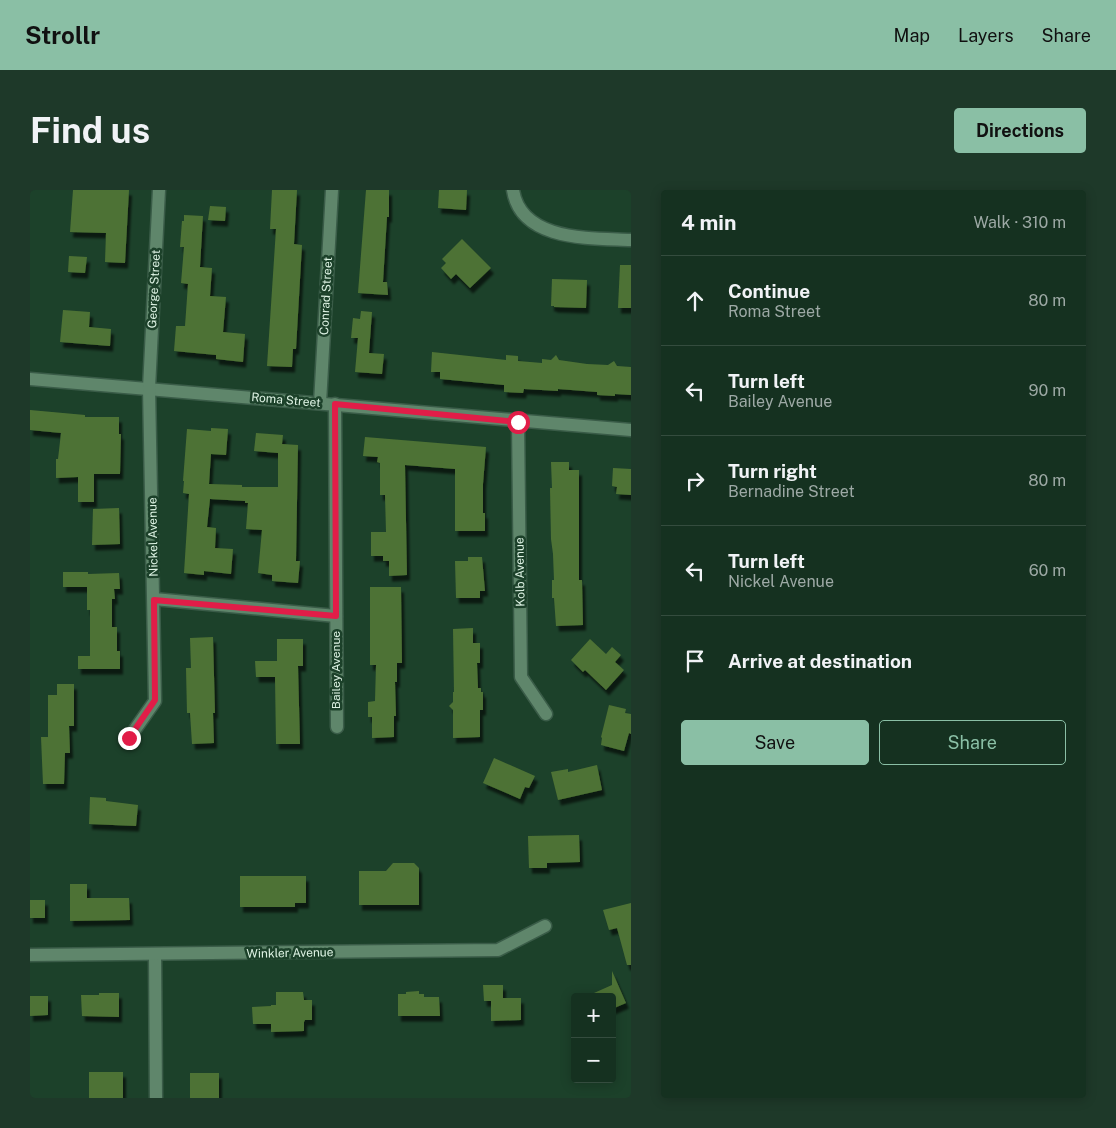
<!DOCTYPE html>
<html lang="en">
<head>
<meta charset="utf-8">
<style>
	body { margin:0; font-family:"Public Sans",sans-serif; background:#1e3929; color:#f1f3f6 }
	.controls { position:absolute; right:15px; bottom:15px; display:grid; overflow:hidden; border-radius:5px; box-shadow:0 2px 12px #0003 }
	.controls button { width:45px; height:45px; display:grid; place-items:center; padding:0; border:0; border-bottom:1px solid #344c3e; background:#153120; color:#f1f3f6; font:25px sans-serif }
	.stop { position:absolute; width:15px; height:15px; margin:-11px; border:4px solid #e11d48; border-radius:50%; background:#fff }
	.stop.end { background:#e11d48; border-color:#fff; box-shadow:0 1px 5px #0008 }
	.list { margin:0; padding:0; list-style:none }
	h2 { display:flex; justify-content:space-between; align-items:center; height:65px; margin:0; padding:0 20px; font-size:21px }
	h2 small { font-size:16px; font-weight:400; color:#9da9a5 }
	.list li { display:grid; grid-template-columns:32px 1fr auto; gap:15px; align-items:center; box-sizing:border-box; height:90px; padding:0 20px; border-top:1px solid #344c3e }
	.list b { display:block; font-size:19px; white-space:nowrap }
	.list p { margin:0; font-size:16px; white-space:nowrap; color:#9da9a5 }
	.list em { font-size:16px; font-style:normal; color:#9da9a5 }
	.actions { display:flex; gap:10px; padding:15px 20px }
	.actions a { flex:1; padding:11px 0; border:1px solid #8abfa5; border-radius:5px; text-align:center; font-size:18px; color:#8abfa5 }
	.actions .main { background:#8abfa5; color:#111 }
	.icon { flex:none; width:28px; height:28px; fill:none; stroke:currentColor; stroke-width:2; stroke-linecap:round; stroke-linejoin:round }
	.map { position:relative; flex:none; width:601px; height:908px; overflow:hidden; border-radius:5px }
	header { display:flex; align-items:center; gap:30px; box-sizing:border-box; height:70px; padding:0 25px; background:#8abfa5; color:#111 }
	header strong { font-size:24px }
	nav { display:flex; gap:28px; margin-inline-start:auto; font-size:18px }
	.intro { display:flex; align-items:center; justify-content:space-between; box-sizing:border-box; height:120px; padding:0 30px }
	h1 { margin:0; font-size:35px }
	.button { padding:12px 22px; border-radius:5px; background:#8abfa5; color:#111; font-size:18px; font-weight:700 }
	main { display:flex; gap:30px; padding:0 30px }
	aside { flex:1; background:#153120; border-radius:5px; box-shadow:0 2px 12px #0003 }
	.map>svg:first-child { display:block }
</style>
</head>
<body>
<header>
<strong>Strollr</strong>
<nav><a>Map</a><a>Layers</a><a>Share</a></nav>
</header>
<div class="intro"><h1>Find us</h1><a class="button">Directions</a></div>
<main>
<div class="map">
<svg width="601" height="908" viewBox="0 0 601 908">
	<defs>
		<filter id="shadow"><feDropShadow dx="3" dy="5.5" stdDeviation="1" flood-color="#0009"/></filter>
	</defs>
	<rect width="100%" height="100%" fill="#1c412a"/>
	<!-- building -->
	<g fill="#4e7234" filter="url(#shadow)">
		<path d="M43 0H99L95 73 75 72 76 43 40 42Z"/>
		<path d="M242 0H267L264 54 272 55 266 159H263L262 177 237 176 246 39H240Z"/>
		<path d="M336 0H359V27H357L353 92H357L358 105 328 103Z"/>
		<path d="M409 0H437L436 20 408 18Z"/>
		<path d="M180 16 196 17 195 31 178 30Z"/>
		<path d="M154 25 173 26 170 77 182 78 180 106 196 107 193 142 215 144 213 172 186 169V165L144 161 146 136H155L158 94 151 93 154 57H150L152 31H154Z"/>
		<path d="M432 49 461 78 440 98 426 84 421 89 411 78 416 73 412 69Z"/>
		<path d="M39 66 57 67 55 83 38 82Z"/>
		<path d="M590 75H601V118H588Z"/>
		<path d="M522 89 557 90 556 118 524 117V116H521Z"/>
		<path d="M33 120 60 122 59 137 81 139 80 156 30 152Z"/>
		<path d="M331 121 342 122 339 163 354 164 352 184 325 182 328 148H321L323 128 330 129Z"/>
		<path d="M402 162 476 170V165L488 166V171L512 173V169L521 170 526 165 529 170 557 174 578 175 584 171 587 176 601 177V205L585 204V206L567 205V202L528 199V201L494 199 493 203 474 202V195L410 189V182H401Z"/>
		<path d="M0 220 55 225V227H89V244H91L90 284H64V312H48V287L26 288V269H28L31 243 0 240Z"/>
		<path d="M181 238 198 239 196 265 181 264 179 294 212 295V297H248V263L224 261 226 243 253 245 252 254 268 255 266 371H270L268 393 242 391V385L228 383 232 340 216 339 218 313H215V311L180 309 177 337 186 338 185 358 203 359 201 384 174 381V385L154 383 159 304 153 303 154 291H153L157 239 181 241Z"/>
		<path d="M335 247 456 257 453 294V323H455V341H425V279L375 275 377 385 359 386V371H353V366H341V342H356L355 305H350V273L347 272 348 267 333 266Z"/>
		<path d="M521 272H539V280H549V390H552L553 435 526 436 524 408H522V390H524L523 364 521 349 520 298H522Z"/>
		<path d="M583 278 601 279V305L586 304 587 297 582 296Z"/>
		<path d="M89 318 90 354 62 355 63 319Z"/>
		<path d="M438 367H452L455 401H450V408H426L425 371H438Z"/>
		<path d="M33 382H58V384L89 383 90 399H84L85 409H82V437H87V461H90V479H48V466H60V420H57V397H33Z"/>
		<path d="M340 397H371L372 473H367V492H365L366 526H364V547L342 548V527H338V512L345 511 346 475H340Z"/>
		<path d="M443 438V453H450V473H447L448 498H451V502H453V520H450V547L423 548V520L419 516 423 512V502H424L423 439Z"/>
		<path d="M183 447 185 523H183L184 553 162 554 160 523H157L156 478H161L160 448Z"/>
		<path d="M247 449H273V476H268L270 554H246L245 487H226L225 471H247Z"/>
		<path d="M560 449 576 464 582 457 591 465 585 472 594 480 576 500 555 480 553 482 541 470Z"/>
		<path d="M27 494H44V536H39L40 563H35L34 594H13L11 547H18V505H27Z"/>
		<path d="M579 515 596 519 595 523 601 524V544L599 543 594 561 571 555 572 548 571 547Z"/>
		<path d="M464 568 505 586 499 598 495 597 490 609 453 593Z"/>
		<path d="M567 575 572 600 528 610 521 582 538 579V582Z"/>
		<path d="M60 607 76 608V611L108 615 106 636 59 634Z"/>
		<path d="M549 645 550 672 517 673V678H499L498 646Z"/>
		<path d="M363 673H384L389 678V715H329V681H356Z"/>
		<path d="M210 686H276V713H265V717H210Z"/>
		<path d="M40 694H57V708H99L100 730 40 731Z"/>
		<rect x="0" y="710" width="15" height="18"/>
		<path d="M601 713V775H597L587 738 579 740 573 720Z"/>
		<path d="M582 781 596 813 582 819V807H555L582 795Z"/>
		<path d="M453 795H473V808H491V830L461 831V811H454Z"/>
		<path d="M389 801V804H394V807H409L410 826H368V804H376V802Z"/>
		<path d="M246 802H273L274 810H282V830H275L274 832V841L241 842V834H223L222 817 241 816V815H246Z"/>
		<path d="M69 803H89V827L52 826 51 805H69Z"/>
		<path d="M0 806H18V825L0 826Z"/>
		<rect x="59" y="882" width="34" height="26"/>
		<rect x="160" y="883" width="29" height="25"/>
	</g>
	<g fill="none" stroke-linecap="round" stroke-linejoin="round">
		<!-- street casing -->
		<g stroke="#3a5c48" stroke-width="15">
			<g id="street">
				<path d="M483 0C491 52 562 48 601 50"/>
				<path d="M0 189 601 240"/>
				<path d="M290 213 302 0"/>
				<path d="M305 214 307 537"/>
				<path d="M488 232 491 487 516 524"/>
				<path d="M124 409 306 426"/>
				<path d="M99 548 125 511 119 198 129 0"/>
				<path d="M125 764 126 908"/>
				<path d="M0 765 468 760 515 736"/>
			</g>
		</g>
		<!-- street -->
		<use href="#street" stroke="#5f866b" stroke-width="12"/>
	</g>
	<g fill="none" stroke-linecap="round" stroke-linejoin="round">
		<!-- route -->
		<path stroke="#e11d48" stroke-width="6" d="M99 548 125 510 124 410 306 426 305 214 488 232"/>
	</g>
	<g text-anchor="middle" stroke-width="5" stroke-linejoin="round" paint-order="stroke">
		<!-- street labels -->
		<g font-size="12" fill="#ddf2e3" stroke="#1c412a">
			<text transform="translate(124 99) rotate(-87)" y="4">George Street</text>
			<text transform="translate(296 106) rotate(-87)" y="4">Conrad Street</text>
			<text transform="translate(256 210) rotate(5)" y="4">Roma Street</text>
			<text transform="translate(123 347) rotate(-91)" y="4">Nickel Avenue</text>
			<text transform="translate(490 382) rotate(-91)" y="4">Kolb Avenue</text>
			<text transform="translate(306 480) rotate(-90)" y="4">Bailey Avenue</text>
			<text transform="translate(260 763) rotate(-1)" y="4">Winkler Avenue</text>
		</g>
	</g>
</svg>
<div class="controls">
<button>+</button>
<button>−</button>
</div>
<div class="stop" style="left:488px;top:232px"></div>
<div class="stop end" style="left:99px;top:548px"></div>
</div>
<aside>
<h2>4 min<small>Walk · 310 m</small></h2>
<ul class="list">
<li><svg class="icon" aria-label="ahead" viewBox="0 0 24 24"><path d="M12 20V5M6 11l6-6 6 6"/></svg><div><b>Continue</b><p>Roma Street</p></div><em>80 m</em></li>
<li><svg class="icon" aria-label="left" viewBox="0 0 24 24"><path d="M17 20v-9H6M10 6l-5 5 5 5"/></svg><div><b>Turn left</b><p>Bailey Avenue</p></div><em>90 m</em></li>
<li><svg class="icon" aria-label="right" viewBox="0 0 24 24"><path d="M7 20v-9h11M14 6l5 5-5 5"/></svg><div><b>Turn right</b><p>Bernadine Street</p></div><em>80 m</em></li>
<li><svg class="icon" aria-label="left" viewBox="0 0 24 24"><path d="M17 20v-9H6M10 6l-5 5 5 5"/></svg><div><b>Turn left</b><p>Nickel Avenue</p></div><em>60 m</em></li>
<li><svg class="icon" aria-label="arrive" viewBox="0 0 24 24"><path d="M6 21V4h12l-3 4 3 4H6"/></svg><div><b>Arrive at destination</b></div></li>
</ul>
<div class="actions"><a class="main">Save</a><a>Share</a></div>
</aside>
</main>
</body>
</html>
